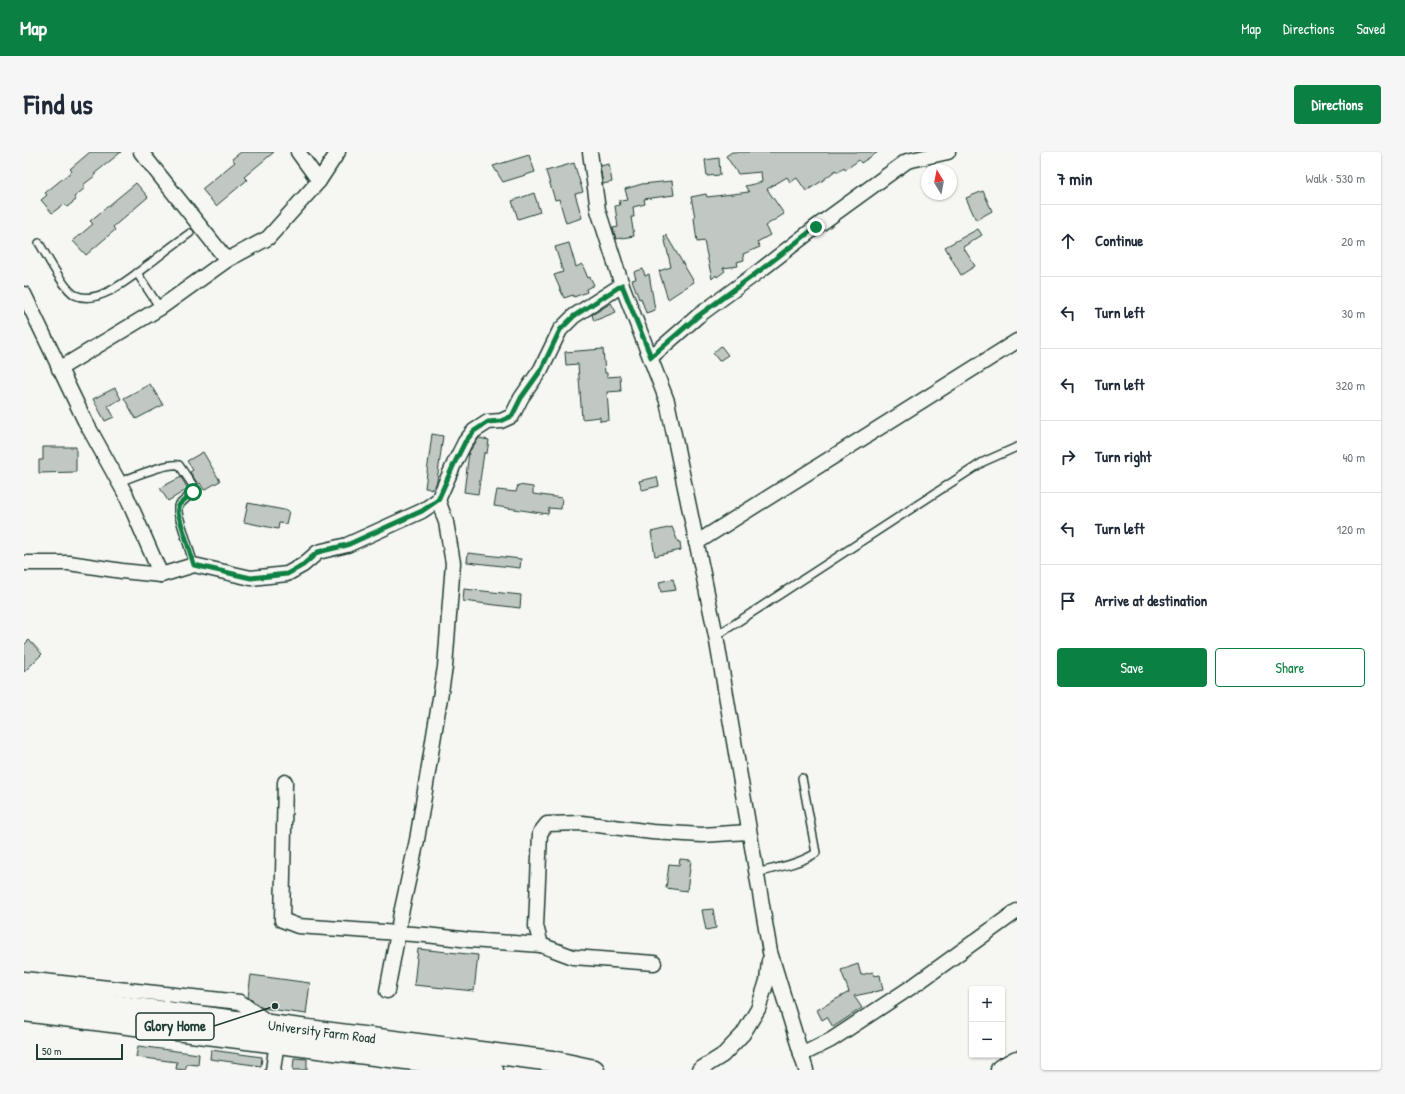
<!DOCTYPE html>
<html lang="en">
<head>
<meta charset="utf-8">
<style>
	body { margin:0; font-family:"Patrick Hand",sans-serif; background:#f6f6f7; color:#1f2937 }
	.controls { position:absolute; right:12px; bottom:12px; display:grid; overflow:hidden; border-radius:4px; box-shadow:0 1px 3px #0004 }
	.controls button { width:36px; height:36px; display:grid; place-items:center; padding:0; border:0; border-bottom:1px solid #e0e1e3; background:#fff; color:#1f2937; font:20px sans-serif }
	.compass { position:absolute; left:897px; top:12px; width:36px; height:36px; border-radius:50%; background:#fff; box-shadow:0 1px 3px #0004; rotate:350deg }
	.scale { position:absolute; left:12px; bottom:10px; width:87px; box-sizing:border-box; padding-left:4px; border:2px solid #1f3d34; border-top:0; font-size:11px; line-height:14px; white-space:nowrap; color:#1f3d34; -webkit-text-stroke:3px #f6f6f2; paint-order:stroke }
	.stop { position:absolute; width:12px; height:12px; margin:-9px; border:3px solid #0b8043; border-radius:50%; background:#fff }
	.stop.end { background:#0b8043; border-color:#fff; box-shadow:0 1px 4px #0008 }
	.list { margin:0; padding:0; list-style:none }
	h2 { display:flex; justify-content:space-between; align-items:center; height:52px; margin:0; padding:0 16px; font-size:17px }
	h2 small { font-size:13px; font-weight:400; color:#747a83 }
	.list li { display:grid; grid-template-columns:26px 1fr auto; gap:12px; align-items:center; box-sizing:border-box; height:72px; padding:0 16px; border-top:1px solid #e0e1e3 }
	.list b { display:block; font-size:15px; white-space:nowrap }
	.list em { font-size:13px; font-style:normal; color:#747a83 }
	.actions { display:flex; gap:8px; padding:12px 16px }
	.actions a { flex:1; padding:9px 0; border:1px solid #0b8043; border-radius:4px; text-align:center; font-size:14px; color:#0b8043 }
	.actions .main { background:#0b8043; color:#fff }
	.icon { flex:none; width:22px; height:22px; fill:none; stroke:currentColor; stroke-width:2; stroke-linecap:round; stroke-linejoin:round }
	.map { position:relative; flex:none; width:993px; height:918px; overflow:hidden; border-radius:4px }
	header { display:flex; align-items:center; gap:24px; box-sizing:border-box; height:56px; padding:0 20px; background:#0b8043; color:#fff }
	header strong { font-size:19px }
	nav { display:flex; gap:22px; margin-inline-start:auto; font-size:14px }
	.intro { display:flex; align-items:center; justify-content:space-between; box-sizing:border-box; height:96px; padding:0 24px }
	h1 { margin:0; font-size:28px }
	.button { padding:10px 18px; border-radius:4px; background:#0b8043; color:#fff; font-size:14px; font-weight:700 }
	main { display:flex; gap:24px; padding:0 24px }
	aside { flex:1; background:#fff; border-radius:4px; box-shadow:0 1px 3px #0004 }
	.map>svg:first-child { display:block }
</style>
</head>
<body>
<header>
<strong>Map</strong>
<nav><a>Map</a><a>Directions</a><a>Saved</a></nav>
</header>
<div class="intro"><h1>Find us</h1><a class="button">Directions</a></div>
<main>
<div class="map">
<svg width="993" height="918" viewBox="0 0 993 918">
	<rect width="100%" height="100%" fill="#f6f6f2"/>
	<filter id="ink" filterUnits="userSpaceOnUse"><feTurbulence type="fractalNoise" baseFrequency=".025" numOctaves="2"/><feDisplacementMap in="SourceGraphic" scale="8" xChannelSelector="R" yChannelSelector="G"/><feConvolveMatrix kernelMatrix="1 2 1 2 8 2 1 2 1" color-interpolation-filters="sRGB"/></filter>
	<g filter="url(#ink)">
		<!-- building -->
		<g fill="#c1c8c3" stroke="#1f3d34">
			<path d="M66 0H97L70 22 72 23 59 33 61 36 50 45 52 48 43 55 40 52 28 61 17 48 23 43 21 41 48 19 46 17Z"/>
			<path d="M217 0H250L220 25 223 28 192 54 178 37 211 10 208 7Z"/>
			<path d="M708 0H854L837 11 835 8 821 18 820 15 814 20 812 18 798 29 782 39 773 26 766 30 763 25 743 37 760 62 741 74 746 83 733 90 736 95 719 102 720 108 713 110 714 114 699 116 701 119 693 125 692 123 688 127 680 89 673 90 670 66 671 65 667 45 682 42 683 45 725 40 721 34 738 30 737 20 714 22 702 4Z"/>
			<path d="M505 3 511 20 479 30 469 14Z"/>
			<path d="M695 6 696 23 683 24 681 8Z"/>
			<path d="M550 11 559 40 551 42 558 66 542 71 535 47 531 48 522 19Z"/>
			<path d="M585 12 588 30 579 32 576 14Z"/>
			<path d="M648 29 650 43 620 47 621 52 609 55 610 65H607L610 84 592 87 589 76 594 75 591 54 596 53 595 49 604 48 601 37 618 32Z"/>
			<path d="M112 31 124 45 89 75 91 78 62 103 49 89 69 72 66 69Z"/>
			<path d="M959 39 968 59 952 68 942 46Z"/>
			<path d="M510 41 516 60 494 67 488 49Z"/>
			<path d="M954 77 958 83 939 95 951 114 937 123 921 95Z"/>
			<path d="M642 83 670 130 644 147 635 119 647 115 640 84Z"/>
			<path d="M545 91 552 115 558 112 564 126 566 125 570 133 562 137 563 140 550 145 549 143 540 146 530 123 539 120 531 95Z"/>
			<path d="M619 117 621 124 625 122 631 158 622 161 617 146 615 147 608 128 612 127 610 120Z"/>
			<path d="M587 151 592 160 570 169 568 163Z"/>
			<path d="M697 194 704 203 695 209 689 201Z"/>
			<path d="M579 197 581 221H583V225L596 224 597 239 583 240 585 268 576 269V265L558 267 554 212 542 213 541 200Z"/>
			<path d="M126 232 139 253 112 267 100 246Z"/>
			<path d="M91 236 97 247 84 254 90 265 81 269 69 247Z"/>
			<path d="M408 282 419 284 413 329 410 337 401 336Z"/>
			<path d="M455 286 465 288 463 301H460L454 342 440 340 445 300Z"/>
			<path d="M19 295H52V320L15 321V308H19Z"/>
			<path d="M179 300 196 329 180 338 176 331 174 332 166 320 169 318 163 309Z"/>
			<path d="M157 325 164 337 144 349 136 336Z"/>
			<path d="M633 325 635 334 618 338 615 329Z"/>
			<path d="M494 333 509 335V342L538 346 537 357 525 356 524 362 470 354 473 338 492 340Z"/>
			<path d="M224 351 265 359 262 372 255 371 254 377 220 370Z"/>
			<path d="M648 375 654 390H656L657 398 631 404 627 380Z"/>
			<path d="M444 401 497 407 496 416 443 410Z"/>
			<path d="M649 427 652 438 637 440 635 430Z"/>
			<path d="M440 437 497 443 496 456 439 449Z"/>
			<path d="M5 488 18 502 0 520V493Z"/>
			<path d="M656 707 667 708 663 739 642 736 645 712 655 713Z"/>
			<path d="M689 757 692 776 682 778 678 758Z"/>
			<path d="M394 797 454 803 450 839 390 833Z"/>
			<path d="M834 812 837 823 849 820 850 824 856 823 859 838 830 844 838 856 809 875 803 865 798 868 793 858 825 840 817 818Z"/>
			<path d="M227 823 286 831 282 862 238 856 224 845Z"/>
			<path d="M114 894 175 902 174 913 163 912 161 918 152 917 153 910 112 905Z"/>
			<path d="M187 898 238 905 237 914 186 907Z"/>
			<path d="M270 906 283 907V918H269Z"/>
		</g>
		<g fill="none" stroke-linecap="round" stroke-linejoin="round">
			<!-- lane casing -->
			<g stroke="#1f3d34" stroke-width="10">
				<g id="lane">
					<path d="M15 91C23 104 39 136 51 143 75 155 111 122 129 109 141 99 154 90 166 81"/>
					<path d="M113 121 136 156"/>
					<path d="M95 330C109 325 141 311 155 313L170 335 169 340 154 354V361L170 413"/>
					<path d="M692 484 959 310 993 295"/>
					<path d="M732 721C751 716 775 712 792 701L778 626"/>
				</g>
			</g>
			<!-- street casing -->
			<g stroke="#1f3d34" stroke-width="17">
				<g id="street">
					<path d="M117 0 203 108"/>
					<path d="M274 0 295 29"/>
					<path d="M566 0 574 58 598 133 643 249 692 484 746 800 782 918"/>
					<path d="M0 142 61 269 102 343 137 423"/>
					<path d="M627 205 674 164 738 117 792 75 883 9 924 0"/>
					<path d="M35 217 136 156 203 108 244 86 295 29 314 0"/>
					<path d="M414 348 422 370 429 411 421 515 393 688 376 766 374 781 402 783 446 788 517 793"/>
					<path d="M672 391 993 189"/>
					<path d="M0 411H45L98 419 137 423 170 413 227 426 263 422 279 413 294 400 323 393 398 359 407 353 414 348 430 312 441 290 450 279 464 270 477 269 488 264 497 246 517 217 536 178 550 164 598 133"/>
					<path d="M261 630 258 768 274 774 374 781 363 839"/>
					<path d="M630 811 549 805 517 793 512 774 516 681 523 672 558 671 628 680 678 683 724 680"/>
					<path d="M0 827 216 850 246 872"/>
					<path d="M777 903 807 888 892 832 993 759"/>
					<path d="M249 918 253 890"/>
					<path d="M675 918 699 903 719 882 734 857 743 829 745 809"/>
				</g>
			</g>
			<!-- secondary casing -->
			<g stroke="#1f3d34" stroke-width="23">
				<g id="secondary">
					<path id="s1" d="M0 843 80 852 528 909 570 918"/>
					<path d="M0 859 469 918"/>
				</g>
			</g>
			<!-- highway casing -->
			<g stroke="#1f3d34" stroke-width="25">
				<path id="highway" d="M978 918 993 910"/>
			</g>
			<!-- lane -->
			<use href="#lane" stroke="#f6f6f2" stroke-width="7"/>
			<!-- street -->
			<use href="#street" stroke="#f6f6f2" stroke-width="14"/>
			<!-- secondary -->
			<use href="#secondary" stroke="#f6f6f2" stroke-width="20"/>
			<!-- highway -->
			<use href="#highway" stroke="#f6f6f2" stroke-width="22"/>
		</g>
	</g>
	<g fill="none" stroke-linecap="round" stroke-linejoin="round" filter="url(#ink)">
		<!-- route -->
		<path stroke="#0b8043" stroke-width="5" d="M169 340 154 354V361L170 413 227 426 263 422 279 413 294 400 323 393 398 359 414 348 430 312 441 290 450 279 464 270 477 269 488 264 497 246 517 218 536 178 550 164 598 133 627 205 674 164 738 117 792 75"/>
	</g>
	<g text-anchor="middle" stroke-width="3" stroke-linejoin="round" paint-order="stroke">
		<!-- street labels -->
		<g font-size="14" fill="#1f3d34" stroke="#f6f6f2">
			<text dy="5" stroke="none"><textPath href="#s1" startOffset="300">University Farm Road</textPath></text>
		</g>
	</g>
	<!-- callouts -->
	<path fill="none" stroke="#1f3d34" stroke-width="1.5" d="M251 854L190 874"/>
	<circle fill="#1f3d34" stroke="#f6f6f2" stroke-width="1.5" cx="251" cy="854" r="4"/>
	<rect fill="#f6f6f2" stroke="#1f3d34" stroke-width="1.5" x="112" y="861" width="78" height="27" rx="4"/>
	<g font-size="15" text-anchor="middle" font-weight="bold" fill="#1f3d34">
		<text x="151" y="879">Glory Home</text>
	</g>
</svg>
<div class="controls">
<button>+</button>
<button>−</button>
</div>
<svg class="compass" viewBox="-18 -18 36 36"><path d="M0-13l5 13h-10z" fill="#e53935"/><path d="M0 13l5-13h-10z" fill="#747a83"/></svg>
<div class="scale">50 m</div>
<div class="stop" style="left:169px;top:340px"></div>
<div class="stop end" style="left:792px;top:75px"></div>
</div>
<aside>
<h2>7 min<small>Walk · 530 m</small></h2>
<ul class="list">
<li><svg class="icon" aria-label="ahead" viewBox="0 0 24 24"><path d="M12 20V5M6 11l6-6 6 6"/></svg><div><b>Continue</b></div><em>20 m</em></li>
<li><svg class="icon" aria-label="left" viewBox="0 0 24 24"><path d="M17 20v-9H6M10 6l-5 5 5 5"/></svg><div><b>Turn left</b></div><em>30 m</em></li>
<li><svg class="icon" aria-label="left" viewBox="0 0 24 24"><path d="M17 20v-9H6M10 6l-5 5 5 5"/></svg><div><b>Turn left</b></div><em>320 m</em></li>
<li><svg class="icon" aria-label="right" viewBox="0 0 24 24"><path d="M7 20v-9h11M14 6l5 5-5 5"/></svg><div><b>Turn right</b></div><em>40 m</em></li>
<li><svg class="icon" aria-label="left" viewBox="0 0 24 24"><path d="M17 20v-9H6M10 6l-5 5 5 5"/></svg><div><b>Turn left</b></div><em>120 m</em></li>
<li><svg class="icon" aria-label="arrive" viewBox="0 0 24 24"><path d="M6 21V4h12l-3 4 3 4H6"/></svg><div><b>Arrive at destination</b></div></li>
</ul>
<div class="actions"><a class="main">Save</a><a>Share</a></div>
</aside>
</main>
</body>
</html>
